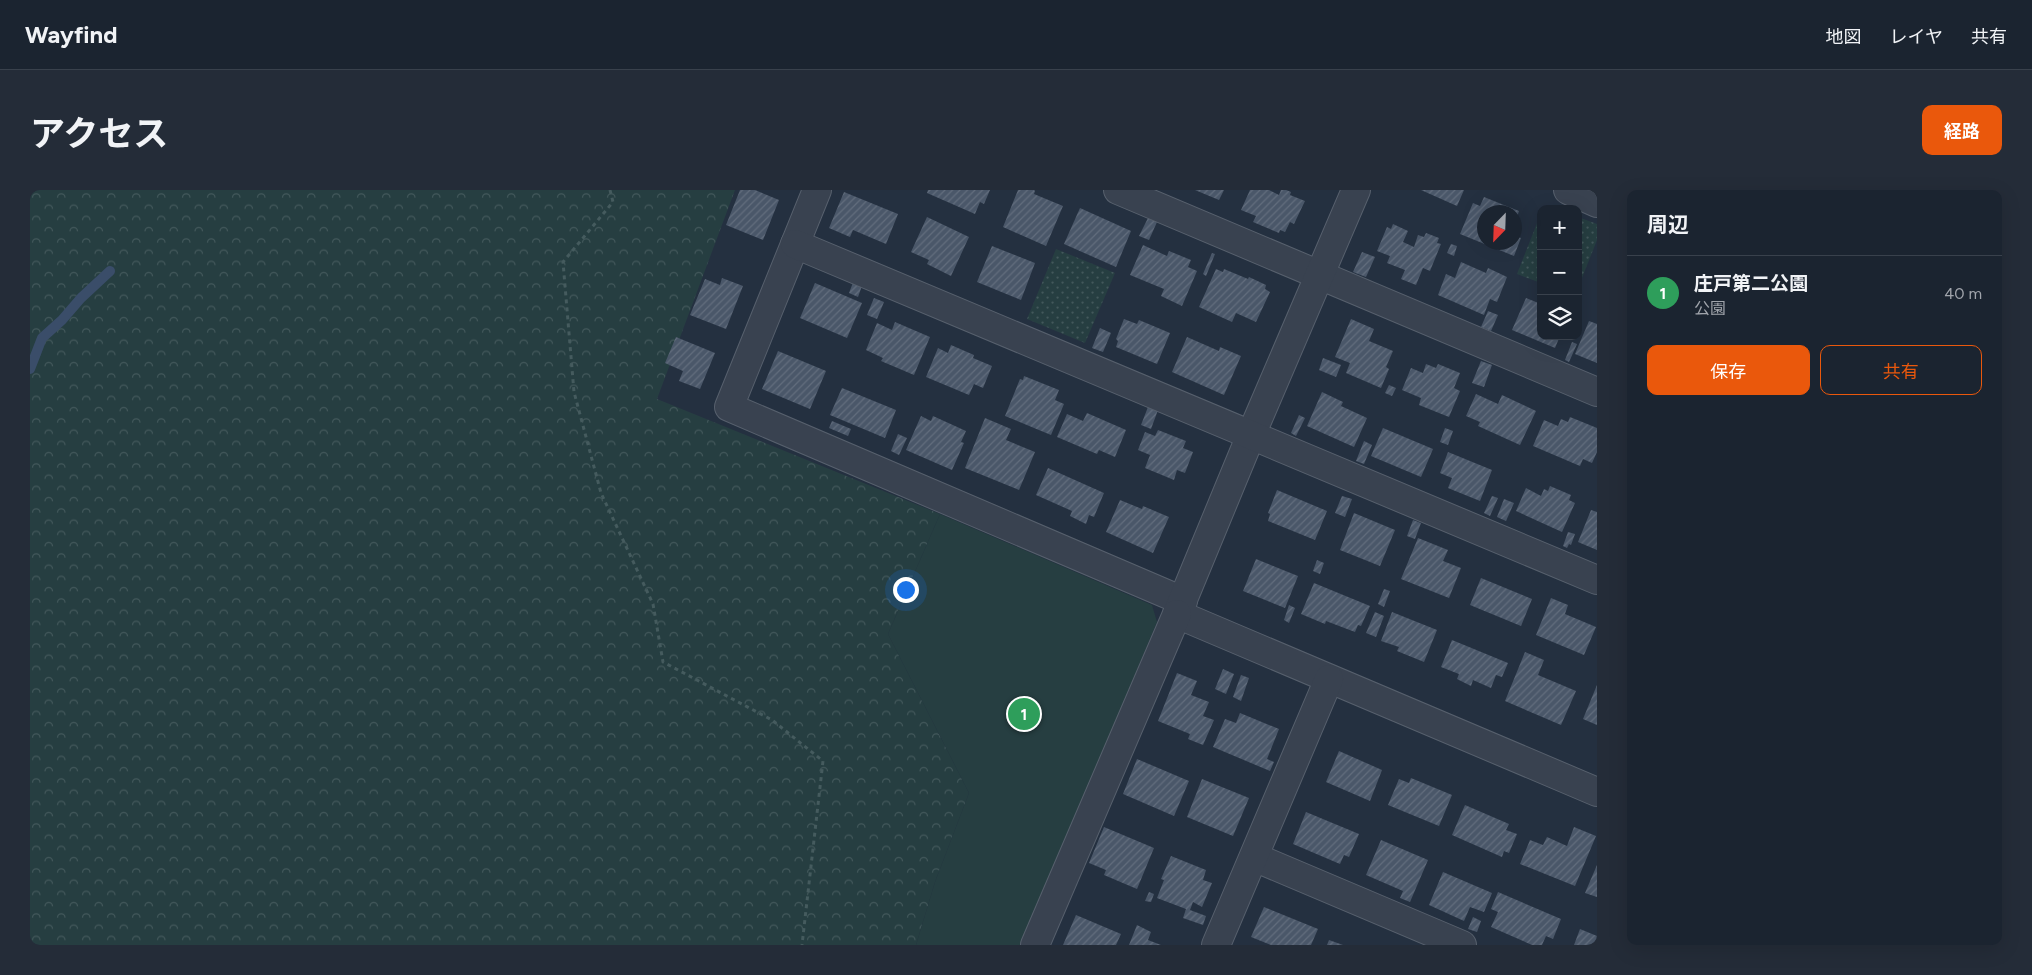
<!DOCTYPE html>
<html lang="ja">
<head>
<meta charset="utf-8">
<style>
	body { margin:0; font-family:Figtree,"Noto Sans JP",sans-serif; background:#242c38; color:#f1f3f6 }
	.controls { position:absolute; right:15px; top:15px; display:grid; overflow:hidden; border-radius:10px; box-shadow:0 5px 20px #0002 }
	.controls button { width:45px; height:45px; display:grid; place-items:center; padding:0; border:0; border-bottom:1px solid #39414c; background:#1b2430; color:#f1f3f6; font:25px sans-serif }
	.compass { position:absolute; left:1447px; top:15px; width:45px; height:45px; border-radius:50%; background:#1b2430; box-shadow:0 5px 20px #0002; rotate:203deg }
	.you { position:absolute; left:875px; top:399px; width:18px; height:18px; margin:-12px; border:4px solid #fff; border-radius:50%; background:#1a73e8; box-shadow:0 0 0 8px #1a73e833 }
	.badge { display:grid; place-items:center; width:32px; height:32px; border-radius:50%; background:#ea580c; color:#fff; font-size:16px; font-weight:700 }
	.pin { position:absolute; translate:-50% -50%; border:2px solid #fff; box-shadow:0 1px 5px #0006 }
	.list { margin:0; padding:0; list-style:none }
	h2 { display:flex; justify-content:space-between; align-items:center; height:65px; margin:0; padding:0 20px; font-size:21px }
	h2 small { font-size:16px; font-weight:400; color:#a0a4ab }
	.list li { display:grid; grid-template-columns:32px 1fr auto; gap:15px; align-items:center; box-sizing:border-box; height:75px; padding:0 20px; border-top:1px solid #39414c }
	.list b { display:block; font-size:19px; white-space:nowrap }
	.list p { margin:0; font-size:16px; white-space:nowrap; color:#a0a4ab }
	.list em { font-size:16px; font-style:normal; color:#a0a4ab }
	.actions { display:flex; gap:10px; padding:15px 20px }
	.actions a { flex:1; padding:11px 0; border:1px solid #ea580c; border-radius:10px; text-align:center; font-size:18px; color:#ea580c }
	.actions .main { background:#ea580c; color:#fff }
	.icon { flex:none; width:28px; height:28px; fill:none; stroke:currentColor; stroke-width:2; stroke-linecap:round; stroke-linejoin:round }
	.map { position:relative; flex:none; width:1567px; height:755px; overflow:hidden; border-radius:10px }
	header { display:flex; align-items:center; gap:30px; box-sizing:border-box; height:70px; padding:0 25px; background:#1b2430; border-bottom:1px solid #39414c }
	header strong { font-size:24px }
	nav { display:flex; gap:28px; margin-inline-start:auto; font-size:18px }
	.intro { display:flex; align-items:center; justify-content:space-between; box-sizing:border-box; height:120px; padding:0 30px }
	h1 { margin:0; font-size:35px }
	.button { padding:12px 22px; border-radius:10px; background:#ea580c; color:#fff; font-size:18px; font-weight:700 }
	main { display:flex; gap:30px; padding:0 30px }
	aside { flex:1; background:#1b2430; border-radius:10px; box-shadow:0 5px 20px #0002 }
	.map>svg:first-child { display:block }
</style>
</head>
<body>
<header>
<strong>Wayfind</strong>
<nav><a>地図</a><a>レイヤ</a><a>共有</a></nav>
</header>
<div class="intro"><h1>アクセス</h1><a class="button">経路</a></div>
<main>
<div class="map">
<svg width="1567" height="755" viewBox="0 0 1567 755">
	<defs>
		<pattern id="grass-dots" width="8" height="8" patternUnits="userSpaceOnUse" patternTransform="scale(1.25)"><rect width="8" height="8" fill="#263e41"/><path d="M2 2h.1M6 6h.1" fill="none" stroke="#43585b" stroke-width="1.8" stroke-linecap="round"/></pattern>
		<pattern id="forest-crowns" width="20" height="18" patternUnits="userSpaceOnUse" patternTransform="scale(1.25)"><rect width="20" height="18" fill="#263e41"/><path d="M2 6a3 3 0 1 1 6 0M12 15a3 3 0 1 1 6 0" fill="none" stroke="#43585b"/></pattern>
		<pattern id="building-hatch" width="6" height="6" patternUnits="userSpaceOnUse" patternTransform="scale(1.25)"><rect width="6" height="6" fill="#4a5769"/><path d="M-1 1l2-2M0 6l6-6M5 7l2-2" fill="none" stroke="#626d7d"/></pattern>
	</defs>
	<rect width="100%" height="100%" fill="#243040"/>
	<!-- grass -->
	<g fill="url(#grass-dots)">
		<path d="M1511 23V93L1487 84Z"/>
		<path d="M1548 27 1567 34V50L1548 98Z"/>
		<path d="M1026 59 1085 83 1055 153 997 129Z"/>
	</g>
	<!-- forest -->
	<path fill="url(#forest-crowns)" d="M0 0H705L627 209 910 324 858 444 939 603 905 692 886 755H0Z"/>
	<!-- park -->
	<path fill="#263e41" d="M910 324 1122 415 1127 432 992 755H886L905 692 939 603 858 444Z"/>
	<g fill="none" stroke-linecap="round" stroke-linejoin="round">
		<!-- stream -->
		<path stroke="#3a4d69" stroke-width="10" d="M0 179 12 148 32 130 51 108 80 81"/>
	</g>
	<!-- building -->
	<g fill="url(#building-hatch)">
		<path d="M710 0H725L749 10 733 50 696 35Z"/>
		<path d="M898 0H960L954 14 950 12 945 24 897 3Z"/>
		<path d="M988 0H1004L1005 1 1004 4 1033 16 1016 56 973 37Z"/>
		<path d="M1165 0H1194L1189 10Z"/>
		<path d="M1220 0H1239L1249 5 1251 0H1256L1261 2 1260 5 1275 11 1264 34 1260 32 1255 42 1250 40 1249 43 1223 32 1226 26 1211 20Z"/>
		<path d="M1391 0H1434L1427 16Z"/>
		<path d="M814 2 868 24 856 54 823 40 820 47 799 38Z"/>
		<path d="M1454 7 1489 21 1485 33 1484 22H1454V52H1484V46L1491 48 1484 66 1430 44 1443 13 1450 16Z"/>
		<path d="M1050 18 1101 41 1086 77 1034 54Z"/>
		<path d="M897 27 939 47 921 86 897 74 899 70 881 62Z"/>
		<path d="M1118 28 1127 32 1119 50 1109 46Z"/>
		<path d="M1363 34 1378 41 1373 52 1384 57 1388 45 1394 47 1396 43 1409 48 1407 53 1411 54 1400 81 1393 78 1386 95 1371 89 1375 80 1357 73 1360 66 1347 61 1357 37 1361 39Z"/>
		<path d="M1421 54 1427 56 1424 66 1417 63Z"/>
		<path d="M1113 55 1137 66 1139 61 1161 70 1158 77 1167 81 1152 116 1131 106 1134 99 1100 85Z"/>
		<path d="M962 56 1005 73 991 110 947 92Z"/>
		<path d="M1332 62 1345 67 1336 87 1323 82Z"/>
		<path d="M1182 63 1185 64 1176 86 1173 84Z"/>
		<path d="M1431 72 1456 83 1458 78 1477 87 1467 112 1460 109 1454 125 1408 105 1416 84 1425 88Z"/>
		<path d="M1186 79 1193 82 1194 79 1218 89 1219 87 1236 95 1235 99 1240 102 1226 132 1206 123 1202 132 1169 117Z"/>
		<path d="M692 88 713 96 696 139 660 125 675 89 690 95Z"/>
		<path d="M824 90 833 93 828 107 819 103Z"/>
		<path d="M785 93 832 113 817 148 770 128Z"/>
		<path d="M844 108 854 112 847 129 837 125Z"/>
		<path d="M1496 108 1511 114V146H1530L1525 158 1482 140Z"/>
		<path d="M1458 121 1468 125 1461 141 1451 137Z"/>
		<path d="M1094 129 1107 134 1109 130 1140 143 1127 174 1086 157 1088 151 1086 149Z"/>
		<path d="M1321 129 1344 139 1339 151 1363 161 1356 177 1359 179 1351 198 1316 183 1320 173 1305 167Z"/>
		<path d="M1559 131 1567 134V173L1545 164Z"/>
		<path d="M865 132 900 147 884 185 851 171 853 168 836 160 847 133 862 140Z"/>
		<path d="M1070 138 1081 143 1073 162 1062 158Z"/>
		<path d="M646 147 685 163 670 199 649 191 653 181 635 173Z"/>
		<path d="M1157 147 1189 161 1190 157 1211 166 1194 205 1142 182Z"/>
		<path d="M1542 152 1547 154 1539 172 1535 170Z"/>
		<path d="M921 155 944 165 943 168 962 176 953 198 944 194 939 205 896 187 908 158 918 163Z"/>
		<path d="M748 161 796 181 780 219 732 199Z"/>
		<path d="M1293 168 1311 175 1306 187 1289 180Z"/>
		<path d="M1451 171 1462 175 1454 197 1442 193Z"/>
		<path d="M1396 174 1406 178 1408 174 1430 183 1424 198 1430 201 1419 227 1389 215 1391 208 1372 200 1381 178 1393 183Z"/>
		<path d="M994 186 1029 200 1025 210 1034 214 1021 245 975 226 990 189 993 190Z"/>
		<path d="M1359 195 1366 198 1362 206 1355 203Z"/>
		<path d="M812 198 866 220 855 248 800 225Z"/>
		<path d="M1292 202 1313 212 1311 216 1337 228 1324 257 1277 236Z"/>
		<path d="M1446 204 1468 214 1472 205 1506 221 1490 255 1448 236 1450 232 1436 226Z"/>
		<path d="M1118 217 1128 220 1121 239 1111 235Z"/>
		<path d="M1057 223 1096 240 1085 267 1069 260 1067 264 1027 247 1037 224 1053 231Z"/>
		<path d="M1269 225 1275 228 1266 246 1261 243Z"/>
		<path d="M891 226 901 231 903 226 936 241 931 252 934 253 922 280 876 260Z"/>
		<path d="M1540 227 1567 238V262L1562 273 1553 269 1550 276 1503 256 1514 230 1528 236 1531 229 1538 232Z"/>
		<path d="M955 228 981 239 976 250 1005 262 989 300 935 278Z"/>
		<path d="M802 231 821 239 818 246 799 238Z"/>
		<path d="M1353 238 1403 259 1391 287 1341 266Z"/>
		<path d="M1415 238 1423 241 1418 255 1410 252Z"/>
		<path d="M1128 240 1156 251 1153 258 1163 262 1155 283 1147 280 1144 290 1115 278 1120 265 1108 260 1115 242 1125 246Z"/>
		<path d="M868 244 877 248 869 265 861 261Z"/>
		<path d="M1334 251 1342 255 1334 274 1326 271Z"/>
		<path d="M1418 262 1462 280 1450 311 1418 298 1422 288 1410 283Z"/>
		<path d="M1018 278 1074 303 1064 327 1059 325 1056 334 1040 326 1042 321 1006 305Z"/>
		<path d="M1520 296 1541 305 1539 310 1545 313 1532 342 1486 321 1496 298 1511 306 1514 299 1518 301Z"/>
		<path d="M1247 300 1297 321 1285 350 1238 331 1240 324 1238 323Z"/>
		<path d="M1312 306 1322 309 1315 327 1305 323Z"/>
		<path d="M1462 306 1468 308 1460 326 1454 323Z"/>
		<path d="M1474 309 1484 313 1476 331 1467 327Z"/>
		<path d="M1090 310 1112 319 1113 316 1139 327 1123 363 1076 342Z"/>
		<path d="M1561 320 1567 322V360L1548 352Z"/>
		<path d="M1324 323 1365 340 1350 376 1310 360Z"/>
		<path d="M1383 330 1391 333 1385 349 1377 346Z"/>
		<path d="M1538 342 1545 344 1541 355 1539 354 1537 358 1533 356Z"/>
		<path d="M1388 348 1418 360 1413 371 1431 378 1419 408 1371 389Z"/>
		<path d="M1226 369 1268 386 1255 418 1213 401Z"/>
		<path d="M1287 370 1294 373 1290 384 1283 381Z"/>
		<path d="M1451 388 1502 409 1491 436 1440 415Z"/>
		<path d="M1284 393 1340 416 1331 436 1328 435 1325 442 1296 431 1295 434 1271 424Z"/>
		<path d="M1354 399 1360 401 1354 417 1348 414Z"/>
		<path d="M1521 408 1538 415 1535 424 1566 437 1554 465 1506 445Z"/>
		<path d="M1259 415 1265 418 1259 433 1254 430Z"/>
		<path d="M1345 422 1354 426 1346 447 1336 443Z"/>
		<path d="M1362 422 1407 440 1394 472 1367 461 1369 457 1351 451Z"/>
		<path d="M1422 450 1478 473 1472 487 1466 485 1461 498 1443 490 1441 496 1427 489 1429 484 1411 477Z"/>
		<path d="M1495 462 1514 470 1508 485 1546 501 1531 535 1475 511Z"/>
		<path d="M1193 479 1204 484 1196 504 1185 499Z"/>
		<path d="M1147 483 1167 491 1161 505 1179 512 1173 526 1184 530 1173 555 1158 549 1160 544 1128 531Z"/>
		<path d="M1211 485 1219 488 1211 511 1203 507Z"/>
		<path d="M1567 495V535L1553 529Z"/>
		<path d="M1210 523 1249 539 1237 569 1244 572 1240 581 1183 557 1195 529 1206 533Z"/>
		<path d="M1309 561 1352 580 1340 611 1296 592Z"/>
		<path d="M1107 569 1159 591 1144 626 1093 604Z"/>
		<path d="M1381 588 1422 605 1409 636 1358 615 1369 589 1379 593Z"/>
		<path d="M1172 589 1219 608 1203 646 1157 627Z"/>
		<path d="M1435 615 1479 634 1476 640 1487 644 1479 663 1474 661 1472 667 1422 645Z"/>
		<path d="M1276 622 1329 644 1319 667 1314 665 1310 674 1263 654Z"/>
		<path d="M1074 637 1124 658 1107 699 1074 685 1076 680 1059 673Z"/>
		<path d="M1544 637 1566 646 1545 696 1490 674 1500 650 1513 655 1517 647 1537 656Z"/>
		<path d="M1351 650 1398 670 1380 712 1370 708 1373 701 1336 685Z"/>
		<path d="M1141 666 1176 680 1173 690 1182 693 1172 717 1163 712 1160 720 1176 726 1173 735 1153 728 1156 719 1127 708 1134 690 1131 689Z"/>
		<path d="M1567 675V707L1555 703Z"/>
		<path d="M1413 682 1462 703 1454 722 1440 717 1434 731 1399 715Z"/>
		<path d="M1119 702 1124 704 1121 712 1115 711Z"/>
		<path d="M1468 702 1531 729 1523 749 1516 746 1512 755H1502L1461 737 1468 722 1461 719Z"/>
		<path d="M1234 717 1288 739 1281 755H1241L1221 747Z"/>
		<path d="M1046 725 1091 744 1086 755H1033Z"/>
		<path d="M1443 727 1451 731 1447 742 1438 739Z"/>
		<path d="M1107 735 1121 742 1118 750 1131 755H1099Z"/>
		<path d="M1550 739 1567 746V755H1544Z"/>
		<path d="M1299 750 1313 755H1297Z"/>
	</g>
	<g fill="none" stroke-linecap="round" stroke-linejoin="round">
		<!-- minor casing -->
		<g stroke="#57606d" stroke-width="30">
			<g id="minor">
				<path d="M787 0 699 217 1153 411"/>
				<path d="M1088 0 1567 202"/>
				<path d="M1326 0 1221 245 1147 424 1567 602"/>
				<path d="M1538 0 1567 13"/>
				<path d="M765 54 1567 390"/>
				<path d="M1224 667 1432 755"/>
				<path d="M1005 755 1147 424"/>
				<path d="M1186 755 1299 489"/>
			</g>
		</g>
		<!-- path -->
		<path stroke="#455b5e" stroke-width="3" stroke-dasharray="4 4" stroke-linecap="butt" d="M580 0 583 12 533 72 544 202 571 303 623 414 633 472 742 530 793 571 772 755"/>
		<!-- minor -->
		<use href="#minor" stroke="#394250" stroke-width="28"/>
	</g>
</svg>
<div class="controls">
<button>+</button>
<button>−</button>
<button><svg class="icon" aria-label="layers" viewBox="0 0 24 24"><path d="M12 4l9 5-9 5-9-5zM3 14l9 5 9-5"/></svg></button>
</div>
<svg class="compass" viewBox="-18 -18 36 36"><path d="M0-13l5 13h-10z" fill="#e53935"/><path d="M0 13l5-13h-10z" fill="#a0a4ab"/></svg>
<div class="you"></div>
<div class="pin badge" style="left:994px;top:524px;background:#2e9e5b">1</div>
</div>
<aside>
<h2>周辺<small></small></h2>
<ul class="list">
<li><span class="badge" style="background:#2e9e5b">1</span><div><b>庄戸第二公園</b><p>公園</p></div><em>40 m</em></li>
</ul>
<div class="actions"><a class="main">保存</a><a>共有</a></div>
</aside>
</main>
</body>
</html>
